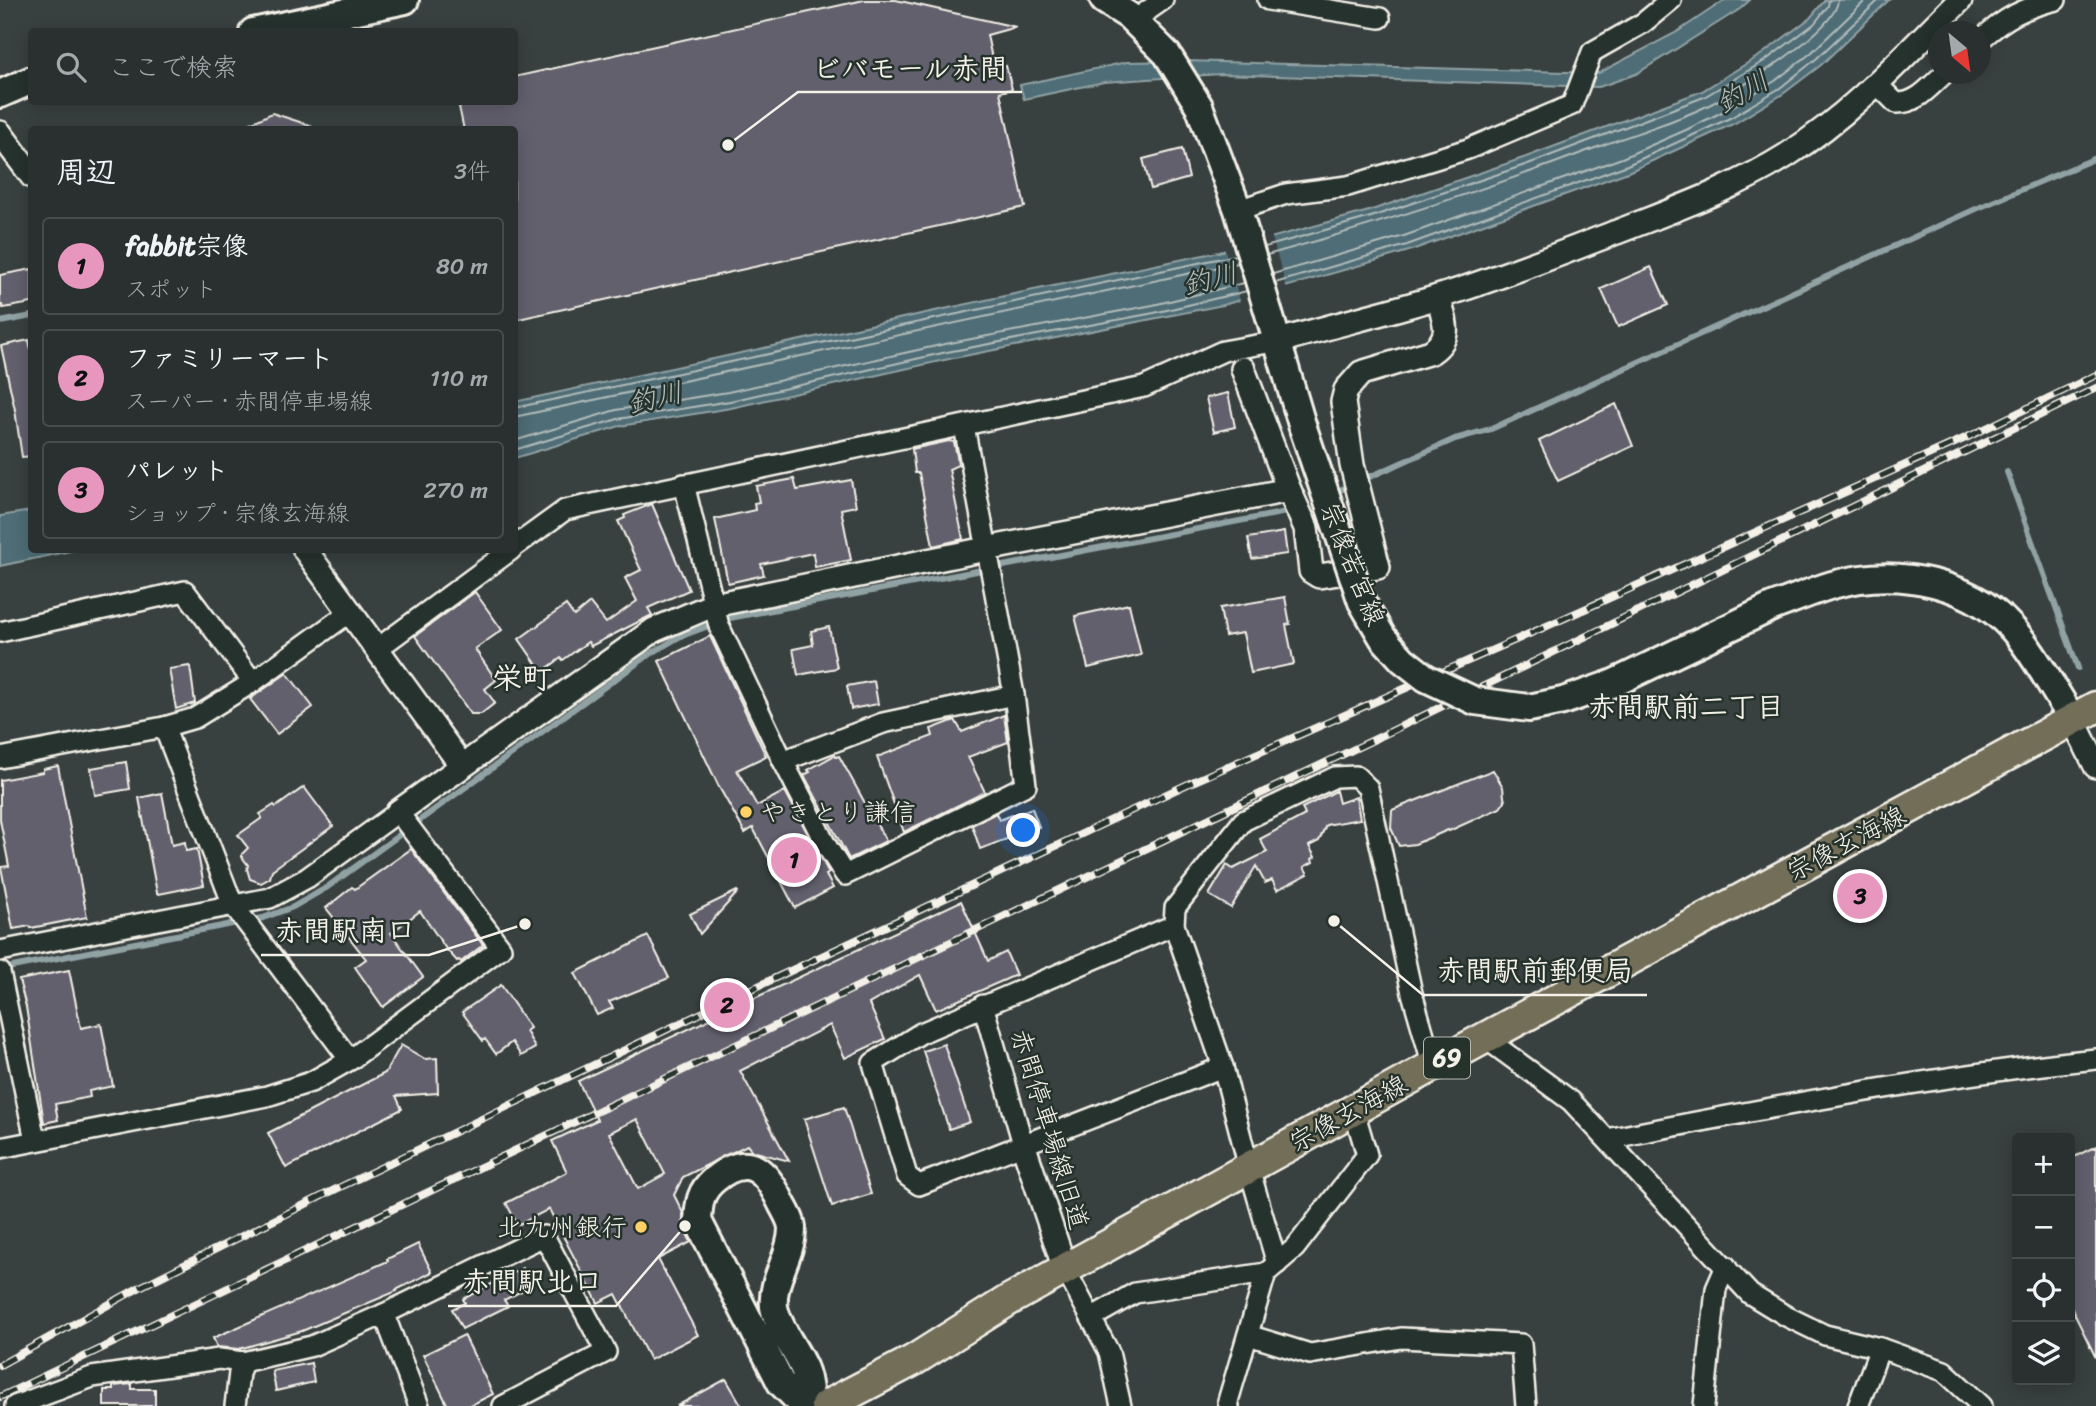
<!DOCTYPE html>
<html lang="ja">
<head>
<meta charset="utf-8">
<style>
	body { margin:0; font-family:Sriracha,"Klee One",sans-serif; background:#323838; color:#f1f3f6 }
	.controls { position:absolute; right:21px; bottom:21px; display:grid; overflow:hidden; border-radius:7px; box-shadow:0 4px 18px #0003 }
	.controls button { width:63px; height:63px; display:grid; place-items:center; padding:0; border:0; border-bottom:2px solid #464b4c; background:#2a3030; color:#f1f3f6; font:35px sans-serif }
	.compass { position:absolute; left:1928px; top:21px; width:63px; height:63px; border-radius:50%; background:#2a3030; box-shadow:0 4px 18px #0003; rotate:151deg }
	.you { position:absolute; left:1024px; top:831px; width:24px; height:24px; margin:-18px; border:5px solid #fff; border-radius:50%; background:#1a73e8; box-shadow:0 0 0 10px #1a73e833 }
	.badge { display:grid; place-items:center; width:46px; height:46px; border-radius:50%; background:#e797bd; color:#111; font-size:23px; font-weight:700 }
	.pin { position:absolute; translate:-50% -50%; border:4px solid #fff; box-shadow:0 2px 7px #0006 }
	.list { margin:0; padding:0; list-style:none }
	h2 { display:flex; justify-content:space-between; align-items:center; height:91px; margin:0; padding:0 28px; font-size:30px }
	h2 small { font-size:23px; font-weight:400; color:#a5a9ab }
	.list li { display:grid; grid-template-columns:46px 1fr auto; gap:21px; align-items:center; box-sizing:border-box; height:98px; margin:0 14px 14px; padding:0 14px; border:2px solid #464b4c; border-radius:7px }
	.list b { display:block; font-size:26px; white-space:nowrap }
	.list p { margin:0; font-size:23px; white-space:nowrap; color:#a5a9ab }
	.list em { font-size:23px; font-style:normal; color:#a5a9ab }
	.icon { flex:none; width:38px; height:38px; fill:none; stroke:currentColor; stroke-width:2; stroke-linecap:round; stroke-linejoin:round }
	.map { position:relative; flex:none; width:2096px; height:1406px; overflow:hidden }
	.search { position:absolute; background:#2a3030; box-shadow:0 4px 18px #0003; left:28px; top:28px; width:490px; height:77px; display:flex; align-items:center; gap:18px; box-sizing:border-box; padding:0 24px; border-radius:7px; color:#a5a9ab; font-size:26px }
	.panel { position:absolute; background:#2a3030; box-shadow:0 4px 18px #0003; left:28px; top:126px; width:490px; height:427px; border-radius:7px }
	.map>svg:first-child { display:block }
</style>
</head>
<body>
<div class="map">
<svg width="2096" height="1406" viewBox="0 0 2096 1406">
	<rect width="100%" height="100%" fill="#384040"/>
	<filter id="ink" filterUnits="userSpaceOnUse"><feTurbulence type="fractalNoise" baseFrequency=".0143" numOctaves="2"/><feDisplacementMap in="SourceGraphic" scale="14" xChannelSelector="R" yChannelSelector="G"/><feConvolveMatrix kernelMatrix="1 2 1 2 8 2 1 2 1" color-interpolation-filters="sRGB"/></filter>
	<g filter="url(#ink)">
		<!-- water -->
		<g fill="#4f6d76" stroke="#91a2a4" stroke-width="2">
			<path d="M1725 0H1750L1740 9 1636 74 1599 87 1221 74 1104 82 1024 99 1020 85 1127 62 1186 61 1599 73 1677 32Z"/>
			<path d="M1825 0H1889L1821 65 1783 94 1735 123 1628 172 1409 251 1223 305 949 359 731 408 620 426 515 458 514 402 995 298 1223 251 1369 211 1526 157 1702 91 1762 54 1810 18Z"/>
			<path d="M31 511 32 550H75L0 566V516Z"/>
		</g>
		<!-- pier -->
		<path fill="#384040" d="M1271 234 1287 290 1241 304 1224 247Z"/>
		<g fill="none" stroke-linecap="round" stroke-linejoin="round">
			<!-- shore -->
			<g stroke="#b2bcba" stroke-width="2">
				<path d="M1265 247 1371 217 1528 164 1704 97 1766 60 1814 24 1828 6 1829 0"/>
				<path d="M1267 255C1378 224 1487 189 1595 148 1632 134 1673 123 1709 105 1737 91 1837 30 1838 0"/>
				<path d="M1273 274 1404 236 1622 158 1686 130 1728 109 1775 81 1811 53 1866 0"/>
				<path d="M1275 283 1407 245 1625 166 1689 137 1732 117 1780 88 1816 59 1879 0"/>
				<path d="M514 408 1236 255"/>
				<path d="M514 417 1238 263"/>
				<path d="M514 441 616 410 728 392 945 344 1153 305 1244 283"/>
				<path d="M514 450 618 419 730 401 947 352 1154 313 1247 291"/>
			</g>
			<!-- stream -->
			<g stroke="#91a2a4" stroke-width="6">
				<path d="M0 322 32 316"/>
				<path d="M2007 472 2078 668"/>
				<path d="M1331 494 1455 439 1491 429 1976 209 2096 158"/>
				<path d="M2 969 263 918 293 907 326 888 647 656 679 637 730 618 1292 511"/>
			</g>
		</g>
		<!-- building -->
		<g fill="#62606d" stroke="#f4f1e8" stroke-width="2" fill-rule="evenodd">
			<path d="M864 0H896L1016 27 987 35 994 68 1006 66 1012 89 1000 92 1025 207 514 320V130H464L458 102H514V77Z"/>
			<path d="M272 113 312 126 311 130H236Z"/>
			<path d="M1182 149 1189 178 1151 189 1143 159Z"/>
			<path d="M1651 267 1668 305 1618 327 1601 289Z"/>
			<path d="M32 269V303L3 308 2 305H0V275Z"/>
			<path d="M29 340 32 355V456L22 457 15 410 1 346Z"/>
			<path d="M1228 393 1235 427 1214 432 1206 398Z"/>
			<path d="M1616 404 1633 446 1558 481 1539 441Z"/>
			<path d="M949 441 954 442 957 456 958 465 949 469 963 539 933 546 919 473H915L912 449Z"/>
			<path d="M794 479 797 490 851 480 856 506 841 509 851 560 815 567 813 553 761 564 764 575 728 583 715 519 755 510 754 503 759 502 756 486Z"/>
			<path d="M652 504 689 590 648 608 652 615 591 646 588 642 563 660 561 658 542 672 519 639 566 605 574 616 590 603 606 623 637 601 625 578 641 570 618 521 625 518 624 515Z"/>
			<path d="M1284 532 1287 554 1252 559 1248 538Z"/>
			<path d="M475 592 502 630 475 649 496 680 485 689 495 703 481 714H471L415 636Z"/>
			<path d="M1285 597 1290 624 1286 625 1294 664 1251 673 1243 633 1225 636 1220 608Z"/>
			<path d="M1129 604 1141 655 1088 668 1075 616Z"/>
			<path d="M829 627 837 668 798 675 793 649 813 645 811 631Z"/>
			<path d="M710 636 766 756 737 770 757 806 785 791 829 873 826 875 833 888 795 908 753 828 745 833 719 787 659 661Z"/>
			<path d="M190 666 195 703 176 709 169 669Z"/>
			<path d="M287 673 313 707 277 734 250 699Z"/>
			<path d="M874 681 878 704 851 709 847 686Z"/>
			<path d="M1004 715 1008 742 968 757 985 792 904 832 877 757 933 736 931 729 955 720 962 732Z"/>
			<path d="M835 755 836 757 839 756 886 841 849 859 804 775 810 772 808 770Z"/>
			<path d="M126 762 130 789 95 795 91 768Z"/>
			<path d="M58 766 87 917 31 928 30 926 13 929 1 867 9 866 0 820V780L43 772V769Z"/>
			<path d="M1493 770 1503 787 1504 797 1505 801 1500 808 1449 831 1448 830 1415 844 1399 846 1391 828 1392 810Z"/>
			<path d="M304 787 333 826 272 870 270 878 261 883 250 879 247 869 248 865 242 857V854L248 848 238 835 262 818 260 814 274 805 276 807Z"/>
			<path d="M1336 791 1339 803 1356 797 1360 819 1326 825 1319 841 1309 846 1315 857 1312 859 1313 862 1304 867 1308 874 1277 890 1272 880 1265 883 1256 866 1231 908 1209 895 1227 865 1233 869 1267 852 1260 839 1305 815 1302 808Z"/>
			<path d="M162 793 172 845 185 842 186 851 197 849 204 885 159 894 157 893 139 798Z"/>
			<path d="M1032 808 1039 827 980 849 972 825 996 813 999 820Z"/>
			<path d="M411 849 483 945 461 962 459 960 457 961 446 949 420 911 391 933 423 977 383 1007 355 967 366 959 326 908 352 887 355 889Z"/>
			<path d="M737 891 738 892 700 934 690 914Z"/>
			<path d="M961 901 988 961 1006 952 1016 975 936 1010 920 975 869 1004 885 1039 845 1058 830 1025 740 1071 789 1161 752 1151 747 1145 683 1177 674 1195 683 1213 684 1228 691 1242 658 1259 698 1335 650 1360 616 1294 598 1303 549 1209 518 1225 506 1203 567 1172 552 1141 597 1120 578 1081ZM637 1119 665 1174 638 1189 609 1133Z"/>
			<path d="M648 936 669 978 609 1002 613 1008 597 1015 575 973Z"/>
			<path d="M69 970 81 1028 101 1024 113 1086 89 1091 90 1097 55 1104 58 1120 44 1123 26 1007 19 980Z"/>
			<path d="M501 985 530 1028 526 1031 535 1048 521 1056 512 1042 496 1054 485 1039 483 1041 462 1012Z"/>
			<path d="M944 1044 970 1122 949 1129 923 1051Z"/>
			<path d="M401 1045 425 1059 437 1058 438 1093 396 1096 402 1109 286 1168 268 1133 385 1073Z"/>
			<path d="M844 1107 871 1194 832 1206 804 1119Z"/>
			<path d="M2096 1146V1358L2070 1305V1159Z"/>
			<path d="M418 1244 432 1272 396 1290 397 1291 302 1331 239 1349 217 1347 213 1338 388 1261 387 1259Z"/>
			<path d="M522 1268 531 1286 504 1300 508 1306 462 1329 452 1309 465 1303 463 1299Z"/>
			<path d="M464 1335 493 1394 469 1406H448L423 1355Z"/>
			<path d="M311 1363 314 1382 276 1391 272 1371Z"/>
			<path d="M726 1379 742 1406H677Z"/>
			<path d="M132 1384V1389H155V1406H104V1390H113V1386Z"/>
		</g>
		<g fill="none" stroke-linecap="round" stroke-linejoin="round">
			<!-- minor casing -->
			<g stroke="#f4f1e8" stroke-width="24">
				<g id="minor">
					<path d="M1268 0 1380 18"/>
					<path d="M1133 21 1163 0"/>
					<path d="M1980 40C2006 17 2023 8 2056 0"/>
					<path d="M1877 84 1896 103C1917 104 1929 87 1944 74"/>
					<path d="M1238 210 1286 194 1348 186 1468 149 1572 105 1592 52 1643 23 1671 0"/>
					<path d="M684 484 719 626 783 761 826 845 845 875 1026 785 1014 695 964 426"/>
					<path d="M514 547 565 510 1144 387 1223 351 1279 341"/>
					<path d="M0 632 185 591 253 682"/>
					<path d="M377 649 511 550"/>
					<path d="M164 727 233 905 350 1060"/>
					<path d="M0 758 164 727 195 718 253 682 350 612"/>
					<path d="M783 761 883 723 1014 695"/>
					<path d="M1174 925 921 1033 873 1063 907 1176 919 1185 1223 1067"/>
					<path d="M0 951 270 898 307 878 398 812 501 948 350 1060 311 1082 267 1096 0 1148"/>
					<path d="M0 972 35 1140"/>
					<path d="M983 1005 1023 1144"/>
					<path d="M1485 1038 1571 1101 1750 1294 1786 1316 1825 1335 1880 1348 1944 1371 1982 1406"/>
					<path d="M1607 1139C1769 1108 1932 1076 2096 1059"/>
					<path d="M1277 1264 1249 1168 1223 1067 1174 925 1175 908 1243 821 1335 777 1356 776 1368 788 1412 993 1433 1066"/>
					<path d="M1065 1269 1109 1352 1121 1406"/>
					<path d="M384 1314 419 1406"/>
					<path d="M1091 1318 1135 1293 1266 1273"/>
					<path d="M1248 1335 1310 1354 1401 1338 1521 1344 1526 1406"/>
					<path d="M15 1406 92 1377 219 1359 243 1362 312 1346 384 1314 544 1236 606 1352 503 1406"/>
					<path d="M235 1406 239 1373 243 1362"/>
					<path d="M1229 1406 1228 1401 1266 1273 1295 1248 1367 1155 1354 1111"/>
					<path d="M1704 1406 1716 1289 1726 1266"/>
					<path d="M1858 1406 1880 1348"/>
				</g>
			</g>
			<!-- tertiary casing -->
			<g stroke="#f4f1e8" stroke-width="28">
				<g id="tertiary">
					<path d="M0 133 32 176"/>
					<path d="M1279 341C1331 326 1385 313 1438 297 1500 278 1561 253 1622 230 1678 208 1735 188 1787 155 1853 113 1905 55 1960 0"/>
					<path d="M1243 369 1289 490 1306 528 1311 571 1319 576 1378 567 1352 465 1343 402 1346 390 1361 373 1431 352C1454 336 1444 320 1438 297"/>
					<path d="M305 550 462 766"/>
					<path d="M2073 720 2096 766"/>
					<path d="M398 812 654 630 713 605 986 549 1289 490"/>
					<path d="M1023 1144 1065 1269"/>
				</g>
			</g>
			<!-- secondary casing -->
			<g stroke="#f4f1e8" stroke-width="32">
				<g id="secondary">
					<path d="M1104 0 1129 16 1167 54 1199 106 1238 210 1303 428"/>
					<path d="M253 32 405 0"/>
					<path d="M0 94 32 80"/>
					<path d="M1772 607C1792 600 1812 591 1832 585 1898 566 1978 582 2021 639 2040 664 2056 693 2073 720"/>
					<path d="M804 1406 781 1383 698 1221C699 1203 700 1191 715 1179 750 1151 767 1172 782 1204 786 1212 792 1221 792 1229 792 1256 771 1280 774 1307 778 1329 796 1349 804 1369 809 1380 809 1394 811 1406"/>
				</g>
			</g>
			<!-- primary casing -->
			<g stroke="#f4f1e8" stroke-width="35">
				<path id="primary" d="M826 1406 914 1360 1009 1300 1433 1066 2096 707"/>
			</g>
			<!-- minor -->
			<use href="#minor" stroke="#26332d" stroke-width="19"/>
			<!-- tertiary -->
			<use href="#tertiary" stroke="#26332d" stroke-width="23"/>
			<!-- secondary -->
			<use href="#secondary" stroke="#26332d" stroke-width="26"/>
			<!-- primary -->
			<use href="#primary" stroke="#726e59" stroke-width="30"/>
			<!-- rail casing -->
			<g stroke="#f4f1e8" stroke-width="8">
				<g id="rail">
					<path d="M0 1365 142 1286 328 1193 720 1004 1190 783 1538 630 1970 436 2096 375"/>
					<path d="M0 1397 1373 740 2096 388"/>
				</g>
			</g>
			<!-- rail -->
			<use href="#rail" stroke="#26332d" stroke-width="5" stroke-dasharray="16" stroke-linecap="butt"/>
			<!-- secondary-bridge casing -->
			<g stroke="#f4f1e8" stroke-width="32" stroke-linecap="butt">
				<path id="secondary-bridge" d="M1303 428 1362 602 1383 638 1403 660 1426 678 1475 701 1529 708 1563 701 1614 683 1772 607"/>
			</g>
			<!-- secondary-bridge -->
			<use href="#secondary-bridge" stroke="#26332d" stroke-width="26"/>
		</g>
	</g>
	<!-- markers -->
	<g fill="#ffd166" stroke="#26332d" stroke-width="2.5">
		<circle cx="746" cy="812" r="7"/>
		<circle cx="641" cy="1227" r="7"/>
	</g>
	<g text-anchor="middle" stroke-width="5" stroke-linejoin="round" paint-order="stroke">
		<!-- shield labels -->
		<rect fill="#26332d" stroke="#b6b8b0" stroke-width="2" x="1424" y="1037.5" width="46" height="41" rx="5"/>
		<g font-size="24" font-weight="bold" fill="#f4f1e8">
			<text x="1447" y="1066">69</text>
		</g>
		<!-- street labels -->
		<g font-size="26" fill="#f4f1e8" stroke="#26332d">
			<text transform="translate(1353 564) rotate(68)" y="9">宗像若宮線</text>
			<text transform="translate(1846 843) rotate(-28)" y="9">宗像玄海線</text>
			<text transform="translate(1348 1113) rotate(-29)" y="9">宗像玄海線</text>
			<text transform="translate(1050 1129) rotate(73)" y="9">赤間停車場線旧道</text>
		</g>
		<!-- poi labels -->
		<g font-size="26" fill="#f4f1e8" stroke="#26332d" text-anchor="start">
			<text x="760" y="821">やきとり謙信</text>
			<text x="627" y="1236" text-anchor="end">北九州銀行</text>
		</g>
		<!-- water labels -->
		<g font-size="28" font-style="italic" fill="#b2bcba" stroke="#26332d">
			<text transform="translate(1742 91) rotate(-30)" y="10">釣川</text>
			<text transform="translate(1210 278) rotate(-14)" y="10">釣川</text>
			<text transform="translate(655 397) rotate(-13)" y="10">釣川</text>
		</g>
		<!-- neighbourhood labels -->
		<g font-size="28" font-weight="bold" fill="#f4f1e8" stroke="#26332d">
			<text x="1686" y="716">赤間駅前二丁目</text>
		</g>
		<!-- quarter labels -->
		<g font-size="30" font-weight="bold" fill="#f4f1e8" stroke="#26332d">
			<text x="522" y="688">栄町</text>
		</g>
	</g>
	<!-- callouts -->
	<path fill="none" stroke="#f4f1e8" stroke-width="2.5" d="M728 145L798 92H1022M525 924L429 955H261M1334 921L1423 995H1647M685 1226L616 1306H448"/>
	<g fill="#f4f1e8" stroke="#26332d" stroke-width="2.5">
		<circle cx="728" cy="145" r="7"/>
		<circle cx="525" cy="924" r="7"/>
		<circle cx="1334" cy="921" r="7"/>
		<circle cx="685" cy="1226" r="7"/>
	</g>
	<g font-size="28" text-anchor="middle" font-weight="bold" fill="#f4f1e8" stroke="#26332d" stroke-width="5" stroke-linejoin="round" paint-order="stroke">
		<text x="910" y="78">ビバモール赤間</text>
		<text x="345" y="940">赤間駅南口</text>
		<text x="1535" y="980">赤間駅前郵便局</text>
		<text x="532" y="1291">赤間駅北口</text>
	</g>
</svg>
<div class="controls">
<button>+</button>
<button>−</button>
<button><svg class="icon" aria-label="locate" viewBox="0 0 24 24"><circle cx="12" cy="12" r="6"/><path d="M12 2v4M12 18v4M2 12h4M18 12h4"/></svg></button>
<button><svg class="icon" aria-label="layers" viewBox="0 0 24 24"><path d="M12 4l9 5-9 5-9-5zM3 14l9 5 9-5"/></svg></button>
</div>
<svg class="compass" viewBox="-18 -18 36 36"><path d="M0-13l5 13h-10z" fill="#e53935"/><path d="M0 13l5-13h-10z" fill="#a5a9ab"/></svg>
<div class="you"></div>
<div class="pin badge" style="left:794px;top:860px">1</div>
<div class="pin badge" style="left:727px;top:1005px">2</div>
<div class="pin badge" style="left:1860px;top:896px">3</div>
<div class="search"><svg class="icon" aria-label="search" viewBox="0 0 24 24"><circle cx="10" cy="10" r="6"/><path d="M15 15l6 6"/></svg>ここで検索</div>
<section class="panel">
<h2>周辺<small>3件</small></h2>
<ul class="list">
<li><span class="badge">1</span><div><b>fabbit宗像</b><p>スポット</p></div><em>80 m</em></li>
<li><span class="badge">2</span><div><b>ファミリーマート</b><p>スーパー · 赤間停車場線</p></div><em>110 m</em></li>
<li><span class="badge">3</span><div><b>パレット</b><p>ショップ · 宗像玄海線</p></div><em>270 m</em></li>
</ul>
</section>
</div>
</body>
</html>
